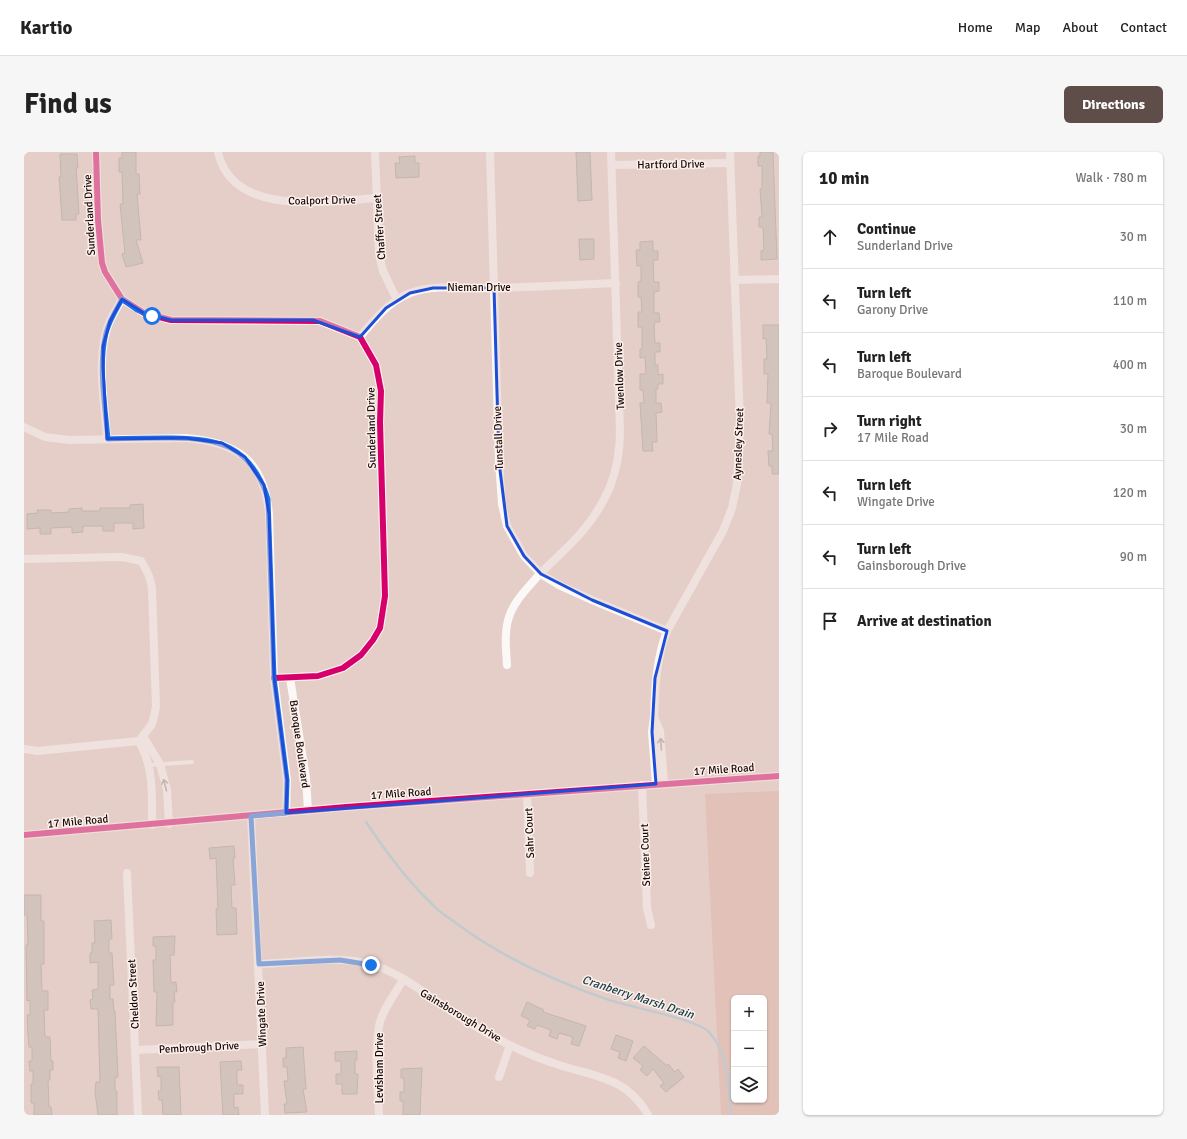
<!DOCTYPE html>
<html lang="en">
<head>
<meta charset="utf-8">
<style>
	body { margin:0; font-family:Signika,sans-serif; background:#f6f6f6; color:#222 }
	.controls { position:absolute; right:12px; bottom:12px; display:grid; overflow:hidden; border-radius:6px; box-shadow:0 1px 3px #0004 }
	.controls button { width:36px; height:36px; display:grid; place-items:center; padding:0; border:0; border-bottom:1px solid #e0e0e0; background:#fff; color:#222; font:20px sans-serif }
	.stop { position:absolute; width:12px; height:12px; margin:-9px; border:3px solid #1a73e8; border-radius:50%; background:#fff }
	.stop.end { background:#1a73e8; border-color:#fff; box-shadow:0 1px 4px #0008 }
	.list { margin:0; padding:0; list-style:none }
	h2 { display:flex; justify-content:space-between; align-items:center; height:52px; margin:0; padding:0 16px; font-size:17px }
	h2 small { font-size:13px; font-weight:400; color:#767676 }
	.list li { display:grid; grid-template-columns:26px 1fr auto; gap:12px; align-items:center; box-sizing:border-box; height:64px; padding:0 16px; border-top:1px solid #e0e0e0 }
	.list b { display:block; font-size:15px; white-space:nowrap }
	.list p { margin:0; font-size:13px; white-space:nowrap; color:#767676 }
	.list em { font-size:13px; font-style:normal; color:#767676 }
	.icon { flex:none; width:22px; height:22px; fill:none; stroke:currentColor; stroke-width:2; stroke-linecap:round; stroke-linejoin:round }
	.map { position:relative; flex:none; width:755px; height:963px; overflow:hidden; border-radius:6px }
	header { display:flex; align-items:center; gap:24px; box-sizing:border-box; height:56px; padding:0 20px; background:#fff; border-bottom:1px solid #e0e0e0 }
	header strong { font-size:19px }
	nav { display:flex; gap:22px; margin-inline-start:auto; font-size:14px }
	.intro { display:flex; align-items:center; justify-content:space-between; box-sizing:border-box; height:96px; padding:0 24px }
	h1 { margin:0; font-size:28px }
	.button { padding:10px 18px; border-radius:6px; background:#5e4d49; color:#fff; font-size:14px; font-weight:700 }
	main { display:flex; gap:24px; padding:0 24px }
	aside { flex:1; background:#fff; border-radius:6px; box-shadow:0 1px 3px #0004 }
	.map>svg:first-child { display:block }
</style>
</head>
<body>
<header>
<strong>Kartio</strong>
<nav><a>Home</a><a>Map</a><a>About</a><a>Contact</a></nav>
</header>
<div class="intro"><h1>Find us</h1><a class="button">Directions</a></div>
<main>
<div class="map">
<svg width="755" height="963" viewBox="0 0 755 963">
	<rect width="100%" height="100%" fill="#e5cec8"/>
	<!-- green -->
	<path fill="#ddb2a6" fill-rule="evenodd" d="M755 639V963H697L681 642ZM710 846H740V948H710Z"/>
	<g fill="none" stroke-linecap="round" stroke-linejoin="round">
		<!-- stream -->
		<path stroke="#95c7d5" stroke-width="2.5" d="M342 670C362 700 383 729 410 754 416 761 424 765 432 771 477 805 530 829 585 848 606 855 672 867 685 880 705 902 705 935 707 963"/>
	</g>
	<!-- building -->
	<g fill="#bab6af" stroke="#9c9891">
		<path d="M98 0H112V22H115L116 42H113L117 88H112L119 111 102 115 98 102 101 101 96 52H99L98 20H95V6H98Z"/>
		<path d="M552 0H566L568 48 554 49Z"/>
		<path d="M736 0H749L753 107 737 108V99L740 98 739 75H735V65H738L736 37H738V14H734V4H736Z"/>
		<path d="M36 2H53L54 16H52L55 62H52V68H38L35 25H37Z"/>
		<path d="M391 4V11H395V25L372 26 371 11H376L375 5Z"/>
		<path d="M555 87H570V107L556 108Z"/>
		<path d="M629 89V99H634V108H629L630 130H635V139L630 140V161H635L636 170H631L630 175 631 191H636V200H631V213H634V223L639 222V232H634V237H632V251H637L638 260 632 261 633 290H628L629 299H619L616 251H620L619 238H616V222H622L621 205 616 206V197H618V175H614V160H618L617 145H614V130L617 129V114H613L612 98H616V90Z"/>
		<path d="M739 173H755V322H748V314H745L744 299H749L748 282H745L747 251H743L744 222H740V207H743L742 186 739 187Z"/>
		<path d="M119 352 120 376 109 377V371H90V379H79V374H59V380L48 381V375L27 376V382H16V376L3 377V362L14 361 13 358H27V361L45 360V357L58 356V359H76V356H106V353Z"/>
		<path d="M210 694 211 706H209L211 733H207L208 756H212L213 782 193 783 192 757H194L192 706 186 707 185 696Z"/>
		<path d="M0 743H17V769H20V812H17L18 839H24V858H20L21 885H26L27 909H29V918H26V928H24L25 955H27L28 963H10V951H7V932H9V919H6L5 909H8V895H5L4 882 3 863H6V848L3 849 2 793H4L3 763H0Z"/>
		<path d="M87 768 88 787H85V801H88L90 833H86V847H89L90 860 91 859 94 925H91V939H93V963H74L71 940 72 930H76L74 857H67L66 848 69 847 68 838 74 837V810L66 811V801H68V791H71L70 769Z"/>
		<path d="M151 784 150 803H146L147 831 152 830 153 840H150L151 850H149V873L132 874 133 840H130L129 808H132V794H129V785Z"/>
		<path d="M503 850 520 858 519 860 562 874 555 894 547 892 549 885 535 881 533 887 525 884 527 878 513 873 511 877 503 874 506 868 497 864Z"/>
		<path d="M592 883 609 889 602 909 594 906 596 900 587 897Z"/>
		<path d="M620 894 643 914 644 912 651 920 654 917 660 925 642 940 636 934 640 931 629 917 623 924 616 918 619 914 609 906Z"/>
		<path d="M279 895 282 937H279L283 960 261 961 260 952H263L260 929H264L263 915H259V906H262V896Z"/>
		<path d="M333 899V908H331V922H334L333 942H318V932H312V922H317V909H311V900Z"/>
		<path d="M217 909 218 918H213V933H219V942H210V956L214 955 215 963H199L196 910Z"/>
		<path d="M133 915H155L157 963H139L138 948H135L134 939H137V924L134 925Z"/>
		<path d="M398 916 396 963H379V949H376V940H380V926H377V917Z"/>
	</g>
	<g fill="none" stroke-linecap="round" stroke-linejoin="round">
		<!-- lane -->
		<path stroke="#fbf8f7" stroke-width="4" d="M126 613 168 610"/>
		<!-- street -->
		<g stroke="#fbf8f7" stroke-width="8">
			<path d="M72 0 74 68 78 111 81 120 98 147 120 161 147 168 296 169 336 185 352 213 357 239 356 270 361 444 356 476 349 488 337 503 319 516 294 524 250 526"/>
			<path d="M194 0C208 66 304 49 353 46"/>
			<path d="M351 0 355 102 359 119 373 148"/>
			<path d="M466 0 475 310 478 352 483 374 500 404 517 422 535 433 568 448 643 479"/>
			<path d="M588 13 706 11"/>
			<path d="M710 128 755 127"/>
			<path d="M336 185C350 168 364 150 386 141 412 131 443 137 470 136 511 135 552 133 592 131"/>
			<path d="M0 275 21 285 45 288 161 286C212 290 240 307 245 362L250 526 263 628 262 661"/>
			<path d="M83 287C81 253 73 214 82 180 85 168 92 158 98 147"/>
			<path d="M0 407 98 405 117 409C123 418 127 426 128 437L132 555 128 572 115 589"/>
			<path d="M483 513C482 497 480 480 485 465 490 449 503 437 513 425 527 410 543 397 556 382 583 351 596 320 596 279L587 0"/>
			<path d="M266 526 282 626 284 659"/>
			<path d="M630 565C631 535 632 508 643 479L699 379 708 356 713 332 716 270 706 0"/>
			<path d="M119 584 136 612 143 638 145 672"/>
			<path d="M115 589C130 616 128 643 128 673"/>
			<path d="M0 597 13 599 115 589"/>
			<path d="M632 632 628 580 630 565 636 579 640 631"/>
			<path d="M618 633 623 756 627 773"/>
			<path d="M503 642 506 721"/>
			<path d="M227 664 241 963"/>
			<path d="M0 683 322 655 755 624"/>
			<path d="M103 721 114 963"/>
			<path d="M235 812C271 811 311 803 346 812 376 820 404 844 430 861 463 883 500 902 538 914 574 925 604 927 624 963"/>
			<path d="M112 898 238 892"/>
			<path d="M475 925 486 893"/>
			<path d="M355 963C354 934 350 903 355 874 358 858 371 842 379 828"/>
		</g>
		<!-- cycleway casing -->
		<g stroke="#fdf0ec" stroke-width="8">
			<g id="cycleway">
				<path d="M72 0 74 68 78 111 81 120 98 147 120 161 147 168 296 169 336 185 352 213 357 239 356 270 361 444 356 476 349 488 337 503 319 516 294 524 250 526"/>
				<path d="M0 683 322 655 755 624"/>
			</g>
		</g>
		<!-- cycleway -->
		<use href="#cycleway" stroke="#d6006c" stroke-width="6"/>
	</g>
	<!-- one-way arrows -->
	<defs><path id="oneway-shaft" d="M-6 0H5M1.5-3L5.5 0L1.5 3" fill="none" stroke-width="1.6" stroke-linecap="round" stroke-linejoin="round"/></defs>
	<g stroke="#9f9896">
		<use href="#oneway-shaft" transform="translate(637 592) rotate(-94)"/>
		<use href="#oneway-shaft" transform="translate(141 633) rotate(-104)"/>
	</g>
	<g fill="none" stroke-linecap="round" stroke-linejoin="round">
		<!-- route -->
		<path stroke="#1a73e8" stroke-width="5" d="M128 164 113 158 98 147C92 158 85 169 82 181 74 214 81 253 84 287 103 286 122 286 142 286 194 285 227 293 244 347L250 526 263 628 262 661 227 664 235 812 316 808 347 813"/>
	</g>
	<!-- marked area -->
	<path d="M0 0H755V963H0ZM409 136H470L475 310 483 374 500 404 517 422 568 448 643 479 631 526 628 580 632 632 262 661 263 628 250 526 245 362 240 333 221 305 198 291 161 286 83 287 79 215V194L86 169 98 147 120 161 147 168H289L336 185 362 156 386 141Z" fill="#e5cec8" fill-opacity=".55" fill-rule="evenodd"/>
	<path fill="none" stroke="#1d4ed8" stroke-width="3" stroke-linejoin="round" d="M409 136H470L475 310 483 374 500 404 517 422 568 448 643 479 631 526 628 580 632 632 262 661 263 628 250 526 245 362 240 333 221 305 198 291 161 286 83 287 79 215V194L86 169 98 147 120 161 147 168H289L336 185 362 156 386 141Z"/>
	<g text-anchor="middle" stroke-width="3" stroke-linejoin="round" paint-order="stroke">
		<!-- street labels -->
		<g font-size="11" fill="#150805" stroke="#fdf0ec">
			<text transform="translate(647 12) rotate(-1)" y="4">Hartford Drive</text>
			<text transform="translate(298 48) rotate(-1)" y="4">Coalport Drive</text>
			<text transform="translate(65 63) rotate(-93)" y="4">Sunderland Drive</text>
			<text transform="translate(355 75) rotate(-94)" y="4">Chaffer Street</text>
			<text x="455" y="139">Nieman Drive</text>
			<text transform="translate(595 224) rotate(-92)" y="4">Twenlow Drive</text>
			<text transform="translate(347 276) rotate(-91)" y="4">Sunderland Drive</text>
			<text transform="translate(474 286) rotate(-92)" y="4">Tunstall Drive</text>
			<text transform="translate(714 292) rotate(-88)" y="4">Aynesley Street</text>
			<text transform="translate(276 592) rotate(82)" y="4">Baroque Boulevard</text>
			<text transform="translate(700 617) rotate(-4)" y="4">17 Mile Road</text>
			<text transform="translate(377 641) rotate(-4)" y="4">17 Mile Road</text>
			<text transform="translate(54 669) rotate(-5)" y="4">17 Mile Road</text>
			<text transform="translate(505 681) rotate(-92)" y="4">Sahr Court</text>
			<text transform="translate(621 703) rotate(-92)" y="4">Steiner Court</text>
			<text transform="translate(109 842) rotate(-93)" y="4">Cheldon Street</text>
			<text transform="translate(237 862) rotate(-92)" y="4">Wingate Drive</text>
			<text transform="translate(437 863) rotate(31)" y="4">Gainsborough Drive</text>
			<text transform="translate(175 895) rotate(-3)" y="4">Pembrough Drive</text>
			<text transform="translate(355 916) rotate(-90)" y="4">Levisham Drive</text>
		</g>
		<!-- water labels -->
		<g font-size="12" font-style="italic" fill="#163c46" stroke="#fdf0ec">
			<text transform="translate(614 845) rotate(18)" y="4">Cranberry Marsh Drain</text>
		</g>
	</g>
</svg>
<div class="controls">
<button>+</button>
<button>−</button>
<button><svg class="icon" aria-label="layers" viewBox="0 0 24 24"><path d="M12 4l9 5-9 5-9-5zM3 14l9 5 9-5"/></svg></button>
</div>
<div class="stop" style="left:128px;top:164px"></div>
<div class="stop end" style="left:347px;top:813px"></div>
</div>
<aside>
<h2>10 min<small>Walk · 780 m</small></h2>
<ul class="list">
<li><svg class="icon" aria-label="ahead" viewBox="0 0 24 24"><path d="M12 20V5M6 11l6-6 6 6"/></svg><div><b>Continue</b><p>Sunderland Drive</p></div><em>30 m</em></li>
<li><svg class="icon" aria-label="left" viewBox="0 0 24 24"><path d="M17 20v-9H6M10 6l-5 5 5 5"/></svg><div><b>Turn left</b><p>Garony Drive</p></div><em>110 m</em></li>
<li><svg class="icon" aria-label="left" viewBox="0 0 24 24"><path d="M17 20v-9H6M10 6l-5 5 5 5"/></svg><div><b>Turn left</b><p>Baroque Boulevard</p></div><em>400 m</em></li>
<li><svg class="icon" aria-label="right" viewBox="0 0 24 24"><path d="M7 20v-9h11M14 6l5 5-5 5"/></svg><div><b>Turn right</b><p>17 Mile Road</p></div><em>30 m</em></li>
<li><svg class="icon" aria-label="left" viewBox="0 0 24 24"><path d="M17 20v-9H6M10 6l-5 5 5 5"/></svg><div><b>Turn left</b><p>Wingate Drive</p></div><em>120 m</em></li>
<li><svg class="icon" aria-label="left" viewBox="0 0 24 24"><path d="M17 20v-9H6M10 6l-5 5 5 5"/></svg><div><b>Turn left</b><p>Gainsborough Drive</p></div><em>90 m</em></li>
<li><svg class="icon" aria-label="arrive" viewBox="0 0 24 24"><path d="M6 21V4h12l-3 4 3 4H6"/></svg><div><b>Arrive at destination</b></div></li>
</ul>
</aside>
</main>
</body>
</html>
